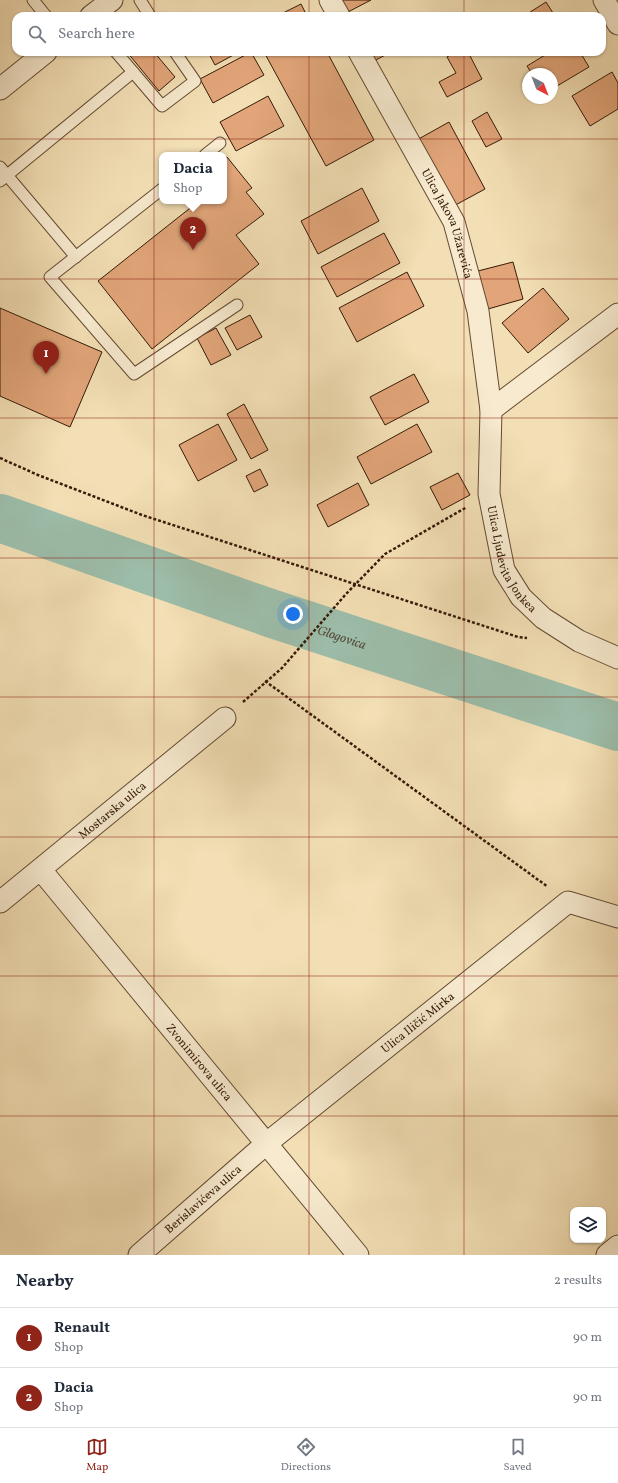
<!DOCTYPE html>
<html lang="en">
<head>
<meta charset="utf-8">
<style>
	body { margin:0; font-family:Vollkorn,serif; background:#f2f2f3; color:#1f2937 }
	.controls { position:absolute; right:12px; bottom:12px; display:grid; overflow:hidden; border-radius:8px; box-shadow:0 1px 3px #0004 }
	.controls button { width:36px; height:36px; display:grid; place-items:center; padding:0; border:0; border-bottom:1px solid #e0e1e3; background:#fff; color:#1f2937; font:20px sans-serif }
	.compass { position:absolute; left:522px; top:68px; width:36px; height:36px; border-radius:50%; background:#fff; box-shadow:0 1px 3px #0004; rotate:138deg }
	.you { position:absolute; left:293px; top:614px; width:14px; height:14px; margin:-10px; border:3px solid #fff; border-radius:50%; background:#1a73e8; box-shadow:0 0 0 6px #1a73e833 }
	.badge { display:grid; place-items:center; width:26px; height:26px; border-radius:50%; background:#8f2418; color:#fff; font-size:13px; font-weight:700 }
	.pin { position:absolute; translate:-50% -33px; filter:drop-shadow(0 1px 2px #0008) }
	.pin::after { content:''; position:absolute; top:21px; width:14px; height:12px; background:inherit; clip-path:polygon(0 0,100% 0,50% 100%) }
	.popup { position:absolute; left:159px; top:152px; width:68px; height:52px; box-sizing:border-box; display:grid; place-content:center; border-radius:8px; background:#fff; filter:drop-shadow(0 1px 3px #0005); font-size:13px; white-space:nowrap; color:#747a83 }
	.popup b { font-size:15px; color:#1f2937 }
	.popup::after { content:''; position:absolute; left:50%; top:100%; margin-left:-8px; border:8px solid transparent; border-top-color:#fff }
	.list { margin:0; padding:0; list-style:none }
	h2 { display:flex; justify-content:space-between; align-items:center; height:52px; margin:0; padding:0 16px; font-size:17px }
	h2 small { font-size:13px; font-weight:400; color:#747a83 }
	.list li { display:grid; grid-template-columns:26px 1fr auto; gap:12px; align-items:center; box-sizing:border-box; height:60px; padding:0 16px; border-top:1px solid #e0e1e3 }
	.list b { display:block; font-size:15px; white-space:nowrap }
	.list p { margin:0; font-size:13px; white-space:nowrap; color:#747a83 }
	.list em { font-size:13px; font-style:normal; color:#747a83 }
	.icon { flex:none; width:22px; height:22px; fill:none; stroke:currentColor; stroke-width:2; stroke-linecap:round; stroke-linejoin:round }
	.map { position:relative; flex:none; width:618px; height:1255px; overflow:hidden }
	.search { position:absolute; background:#fff; box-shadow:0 1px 3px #0004; left:12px; right:12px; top:12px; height:44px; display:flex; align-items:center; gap:10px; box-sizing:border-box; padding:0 14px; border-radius:12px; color:#747a83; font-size:15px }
	.sheet { height:172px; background:#fff }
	nav { display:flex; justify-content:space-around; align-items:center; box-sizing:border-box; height:56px; border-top:1px solid #e0e1e3; background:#fff; font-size:11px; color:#747a83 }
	nav a { display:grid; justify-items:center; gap:2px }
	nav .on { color:#8f2418 }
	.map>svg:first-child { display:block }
</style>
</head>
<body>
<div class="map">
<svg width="618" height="1255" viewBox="0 0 618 1255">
	<rect width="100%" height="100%" fill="#f3dfb5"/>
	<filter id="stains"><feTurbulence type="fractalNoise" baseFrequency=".005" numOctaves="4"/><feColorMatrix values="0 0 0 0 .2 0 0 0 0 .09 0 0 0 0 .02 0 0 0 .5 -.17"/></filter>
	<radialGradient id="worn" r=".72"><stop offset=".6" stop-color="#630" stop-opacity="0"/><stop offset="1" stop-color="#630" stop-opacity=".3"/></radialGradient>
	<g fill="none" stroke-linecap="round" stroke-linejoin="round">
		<!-- river -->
		<path stroke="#9cbdaa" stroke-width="48" id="s1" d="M0 518 270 613 618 727"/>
	</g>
	<!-- building -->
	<g fill="#e1a579" stroke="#351a07">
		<path d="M338 0H371L346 13Z"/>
		<path d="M546 2 555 16H524Z"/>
		<path d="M301 4 307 16H277Z"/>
		<path d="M127 52H154L175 77 159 91Z"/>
		<path d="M208 52H239L215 65Z"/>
		<path d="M251 52 264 75 213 103 200 79Z"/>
		<path d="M264 52H327L374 140 326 166Z"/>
		<path d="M369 52H391L374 61Z"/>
		<path d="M455 52H468L482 79 447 97 439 82 456 73 447 57Z"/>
		<path d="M550 52H580L589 67 552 89V74H532L527 66Z"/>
		<path d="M612 72 618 83V109L590 126 572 96Z"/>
		<path d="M268 96 284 126 236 151 220 122Z"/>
		<path d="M487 112 502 139 486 147 472 121Z"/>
		<path d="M449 122 485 189 450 208 415 141Z"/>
		<path d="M227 157 252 188 246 192 264 214 236 235 259 264 152 349 98 281 199 201H224V159Z"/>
		<path d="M362 188 379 221 318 254 301 221Z"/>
		<path d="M384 233 400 263 337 297 321 267Z"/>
		<path d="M513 262 523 299 488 309 478 271Z"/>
		<path d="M407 272 424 306 357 342 339 308Z"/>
		<path d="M543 288 569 319 528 353 502 323Z"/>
		<path d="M0 308 102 352 70 427 0 396Z"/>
		<path d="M250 315 262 337 237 350 225 328Z"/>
		<path d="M216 328 231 355 211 365 197 338Z"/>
		<path d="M414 374 429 402 385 425 370 397Z"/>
		<path d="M244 404 268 450 251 459 227 414Z"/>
		<path d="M218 424 237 460 198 481 179 445Z"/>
		<path d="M417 424 432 452 371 484 357 457Z"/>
		<path d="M260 469 268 485 254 492 246 476Z"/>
		<path d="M458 473 470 495 442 510 430 487Z"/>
		<path d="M358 483 369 505 328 527 317 505Z"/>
	</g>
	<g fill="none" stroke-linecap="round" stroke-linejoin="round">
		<!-- service casing -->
		<g stroke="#644b32" stroke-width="13">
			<g id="service">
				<path d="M33 0 46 16"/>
				<path d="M140 0 150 16"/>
				<path d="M116 52 162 106 195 81 175 52"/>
				<path d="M205 155 220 143"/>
				<path d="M0 167 76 257"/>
				<path d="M0 181 133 72"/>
				<path d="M162 189 50 277 134 374 237 305"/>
			</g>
		</g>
		<!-- minor casing -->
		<g stroke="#644b32" stroke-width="23">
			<g id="minor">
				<path d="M330 0 339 16"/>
				<path d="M604 0 618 24"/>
				<path d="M91 16 112 0"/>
				<path id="s2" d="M359 52 454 222 478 311 491 410 489 494 504 570 521 597 543 618 579 641 618 658"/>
				<path d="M0 89 46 52"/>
				<path d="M491 410 618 314"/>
				<path id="s3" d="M41 870 358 1255"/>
				<path id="s4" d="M0 902 225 718"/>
				<path id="s5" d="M139 1255 267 1143 568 902 618 917"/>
				<path d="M607 1255 618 1246"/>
			</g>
		</g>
		<!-- path -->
		<g stroke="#351a07" stroke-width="2.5" stroke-dasharray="3 2" stroke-linecap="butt">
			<path d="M0 458 38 475 142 515 518 637 527 638"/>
			<path d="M265 681 548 887"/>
			<path d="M243 702 282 668 346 594 385 554 467 507"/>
		</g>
		<!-- service -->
		<use href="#service" stroke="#f7eacf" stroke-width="11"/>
		<!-- minor -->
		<use href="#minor" stroke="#f7eacf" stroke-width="21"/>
	</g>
	<!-- grid -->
	<path fill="none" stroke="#8f2418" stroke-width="1" stroke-opacity="0.55" d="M154 0V16M309 0V16M464 0V16M154 52V1255M309 52V1255M464 52V1255M0 139H618M0 279H618M0 418H618M0 558H618M0 697H618M0 837H618M0 976H618M0 1116H618"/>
	<g text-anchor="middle" stroke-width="4" stroke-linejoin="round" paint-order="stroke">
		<!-- street labels -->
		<g font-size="12" fill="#351a07" stroke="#f7eacf">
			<text dy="4" stroke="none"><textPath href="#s2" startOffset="194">Ulica Jakova Užarevića</textPath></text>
			<text dy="4" stroke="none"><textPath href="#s2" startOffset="541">Ulica Ljudevita Jonkea</textPath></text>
			<text dy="4" stroke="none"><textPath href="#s4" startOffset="145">Mostarska ulica</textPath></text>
			<text dy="4" stroke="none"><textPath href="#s5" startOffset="363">Ulica Iličić Mirka</textPath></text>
			<text dy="4" stroke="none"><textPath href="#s3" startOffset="249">Zvonimirova ulica</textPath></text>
			<text dy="4" stroke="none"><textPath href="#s5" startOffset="85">Berislavićeva ulica</textPath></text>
		</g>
		<!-- water labels -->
		<g font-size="13" font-style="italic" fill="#544b38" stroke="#f7eacf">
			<text dy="5" stroke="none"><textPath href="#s1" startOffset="362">Glogovica</textPath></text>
		</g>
	</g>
	<rect width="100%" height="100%" filter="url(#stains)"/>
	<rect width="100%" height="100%" fill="url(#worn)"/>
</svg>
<div class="controls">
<button><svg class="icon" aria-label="layers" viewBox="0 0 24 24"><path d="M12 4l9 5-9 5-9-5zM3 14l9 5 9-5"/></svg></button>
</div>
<svg class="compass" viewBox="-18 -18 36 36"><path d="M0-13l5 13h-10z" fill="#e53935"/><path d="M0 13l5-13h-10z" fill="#747a83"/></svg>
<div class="you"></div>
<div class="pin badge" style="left:46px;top:374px">1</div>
<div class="pin badge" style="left:193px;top:250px">2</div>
<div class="popup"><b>Dacia</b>Shop</div>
<div class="search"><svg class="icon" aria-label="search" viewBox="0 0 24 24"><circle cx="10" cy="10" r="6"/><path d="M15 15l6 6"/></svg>Search here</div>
</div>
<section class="sheet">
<h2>Nearby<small>2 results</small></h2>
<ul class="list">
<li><span class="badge">1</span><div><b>Renault</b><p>Shop</p></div><em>90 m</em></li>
<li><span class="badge">2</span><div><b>Dacia</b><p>Shop</p></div><em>90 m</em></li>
</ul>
</section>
<nav>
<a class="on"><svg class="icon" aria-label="map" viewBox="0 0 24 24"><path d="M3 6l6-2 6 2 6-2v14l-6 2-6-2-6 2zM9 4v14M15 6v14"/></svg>Map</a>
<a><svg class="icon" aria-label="directions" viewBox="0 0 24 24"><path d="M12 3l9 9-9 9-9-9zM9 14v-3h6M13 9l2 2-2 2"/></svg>Directions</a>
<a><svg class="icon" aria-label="saved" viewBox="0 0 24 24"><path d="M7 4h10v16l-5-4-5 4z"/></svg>Saved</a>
</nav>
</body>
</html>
